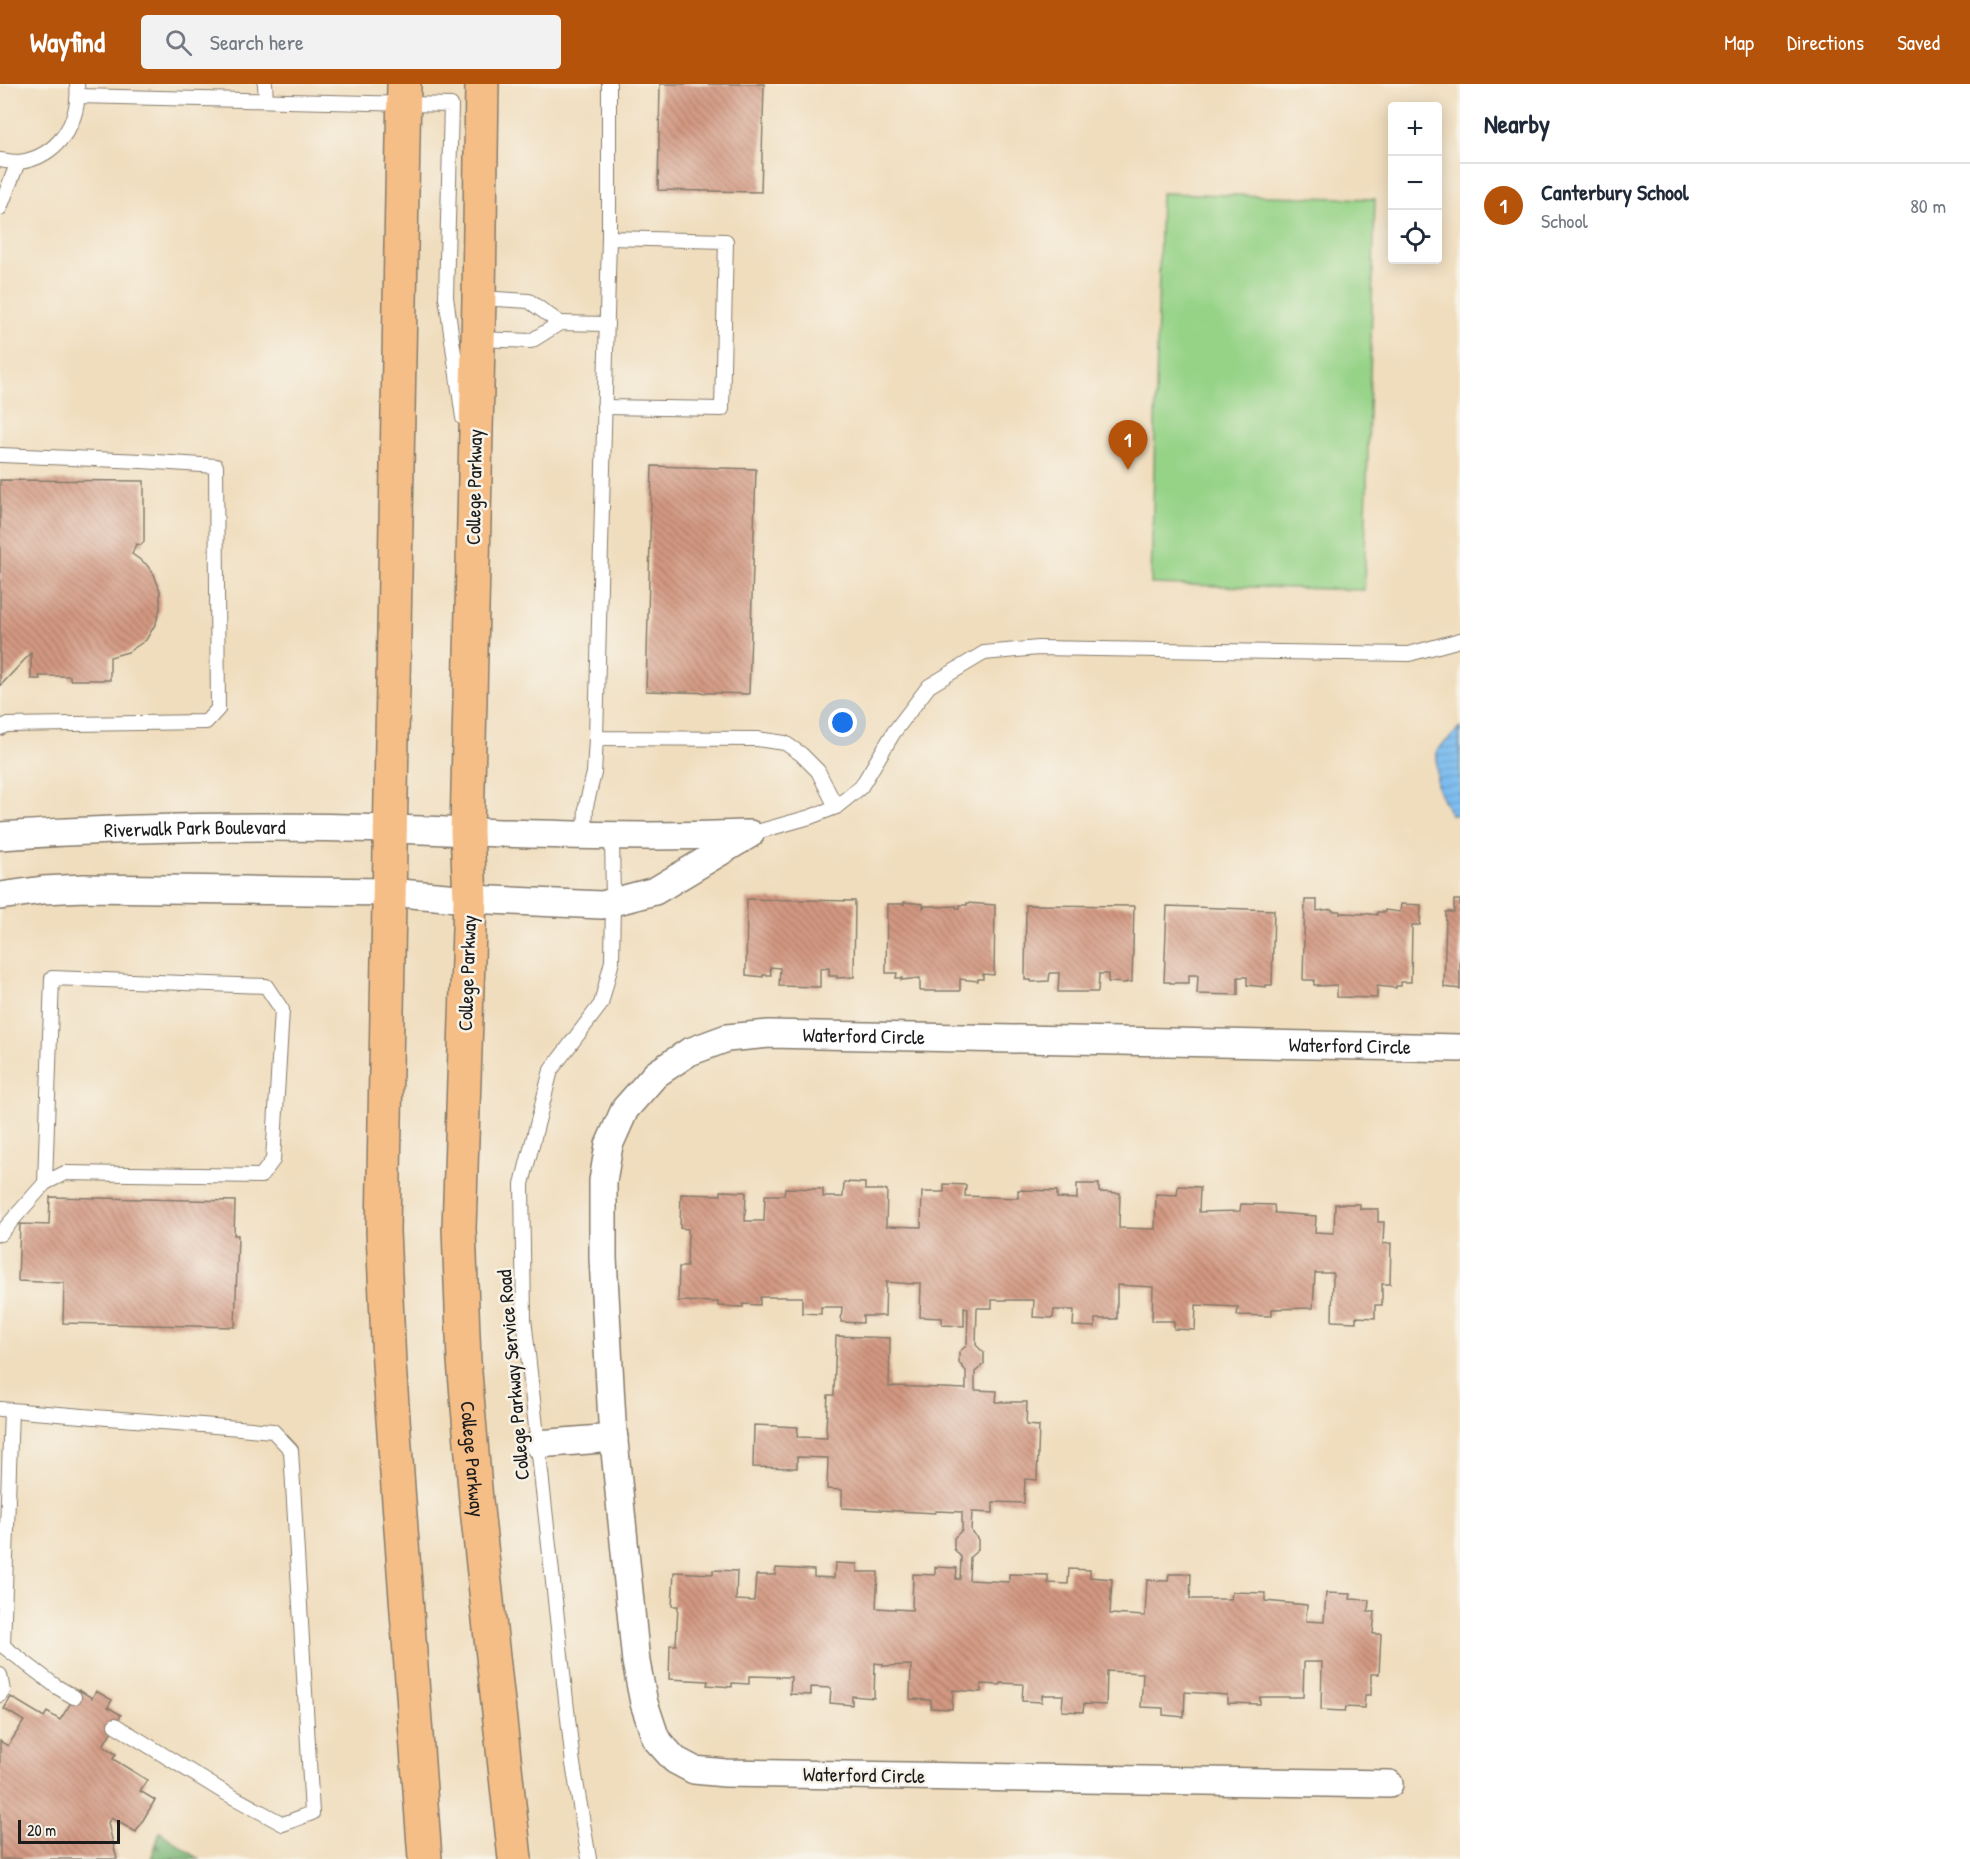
<!DOCTYPE html>
<html lang="en">
<head>
<meta charset="utf-8">
<style>
	body { margin:0; font-family:"Patrick Hand",sans-serif; background:#f2f2f3; color:#1f2937 }
	.controls { position:absolute; right:18px; top:18px; display:grid; overflow:hidden; border-radius:6px; box-shadow:0 3px 15px #0003 }
	.controls button { width:54px; height:54px; display:grid; place-items:center; padding:0; border:0; border-bottom:2px solid #e0e1e3; background:#fff; color:#1f2937; font:30px sans-serif }
	.scale { position:absolute; left:18px; bottom:15px; width:102px; box-sizing:border-box; padding-left:6px; border:3px solid #1c1c1c; border-top:0; font-size:16px; line-height:21px; white-space:nowrap; color:#1c1c1c; -webkit-text-stroke:4px #f7f3e8; paint-order:stroke }
	.you { position:absolute; left:843px; top:639px; width:21px; height:21px; margin:-15px; border:4px solid #fff; border-radius:50%; background:#1a73e8; box-shadow:0 0 0 9px #1a73e833 }
	.badge { display:grid; place-items:center; width:39px; height:39px; border-radius:50%; background:#b45309; color:#fff; font-size:20px; font-weight:700 }
	.pin { position:absolute; translate:-50% -50px; filter:drop-shadow(0 2px 3px #0008) }
	.pin::after { content:''; position:absolute; top:32px; width:21px; height:18px; background:inherit; clip-path:polygon(0 0,100% 0,50% 100%) }
	.list { margin:0; padding:0; list-style:none }
	h2 { display:flex; justify-content:space-between; align-items:center; height:78px; margin:0; padding:0 24px; font-size:26px }
	h2 small { font-size:20px; font-weight:400; color:#747a83 }
	.list li { display:grid; grid-template-columns:39px 1fr auto; gap:18px; align-items:center; box-sizing:border-box; height:84px; padding:0 24px; border-top:2px solid #e0e1e3 }
	.list b { display:block; font-size:22px; white-space:nowrap }
	.list p { margin:0; font-size:20px; white-space:nowrap; color:#747a83 }
	.list em { font-size:20px; font-style:normal; color:#747a83 }
	.icon { flex:none; width:33px; height:33px; fill:none; stroke:currentColor; stroke-width:2; stroke-linecap:round; stroke-linejoin:round }
	.map { position:relative; flex:none; width:1460px; height:1775px; overflow:hidden }
	header { display:flex; align-items:center; gap:36px; box-sizing:border-box; height:84px; padding:0 30px; background:#b45309; color:#fff }
	header strong { font-size:28px }
	nav { display:flex; gap:33px; margin-inline-start:auto; font-size:21px }
	.search { width:420px; height:54px; background:#f2f2f3; display:flex; align-items:center; gap:15px; box-sizing:border-box; padding:0 21px; border-radius:6px; color:#747a83; font-size:22px }
	main { display:flex }
	aside { flex:1; background:#fff }
	.map>svg:first-child { display:block }
</style>
</head>
<body>
<header>
<strong>Wayfind</strong>
<div class="search"><svg class="icon" aria-label="search" viewBox="0 0 24 24"><circle cx="10" cy="10" r="6"/><path d="M15 15l6 6"/></svg>Search here</div>
<nav><a>Map</a><a>Directions</a><a>Saved</a></nav>
</header>
<main>
<div class="map">
<svg width="1460" height="1775" viewBox="0 0 1460 1775">
	<defs>
		<pattern id="forest-firs" width="22" height="20" patternUnits="userSpaceOnUse" patternTransform="scale(1.5)"><rect width="22" height="20" fill="#78b574"/><path d="M5 1l3.5 6h-7zM16 11l3.5 6h-7z" fill="#62925e"/></pattern>
		<pattern id="water-rules" width="6" height="5" patternUnits="userSpaceOnUse" patternTransform="scale(1.5)"><rect width="6" height="5" fill="#79bbef"/><path d="M0 2.5h6" fill="none" stroke="#68a0cc"/></pattern>
		<pattern id="building-back-hatch" width="6" height="6" patternUnits="userSpaceOnUse" patternTransform="scale(1.5)"><rect width="6" height="6" fill="#d39881"/><path d="M-1 5l2 2M0 0l6 6M5-1l2 2" fill="none" stroke="#aa7b69"/></pattern>
	</defs>
	<rect width="100%" height="100%" fill="#f7f3e8"/>
	<filter id="ink" filterUnits="userSpaceOnUse"><feTurbulence type="fractalNoise" baseFrequency=".0167" numOctaves="2"/><feDisplacementMap in="SourceGraphic" scale="12" xChannelSelector="R" yChannelSelector="G"/><feConvolveMatrix kernelMatrix="1 2 1 2 8 2 1 2 1" color-interpolation-filters="sRGB"/></filter>
	<filter id="wash" filterUnits="userSpaceOnUse"><feTurbulence type="fractalNoise" baseFrequency=".008" numOctaves="4" result="noise"/><feDisplacementMap in="SourceGraphic" scale="24" xChannelSelector="R" yChannelSelector="G"/><feGaussianBlur stdDeviation="1.35" result="paint"/><feColorMatrix in="noise" values="0 0 0 0 0 0 0 0 0 0 0 0 0 0 0 0 0 1.4 0 .05"/><feComposite in="paint" operator="in"/></filter>
	<g filter="url(#wash)">
		<rect width="100%" height="100%" fill="#f0ddbd"/>
		<!-- forest -->
		<path fill="url(#forest-firs)" stroke="#4a6848" stroke-width="1.5" d="M160 1748 199 1775H151Z"/>
		<!-- park -->
		<path fill="#96d387" stroke="#597852" stroke-width="1.5" d="M1161 109 1375 115 1364 506 1151 500Z"/>
		<!-- water -->
		<path fill="url(#water-rules)" stroke="#4a6c86" stroke-width="1.5" d="M1460 644V731L1450 730 1437 703V666Z"/>
		<g id="blocks">
			<!-- building -->
			<g fill="url(#building-back-hatch)">
				<path d="M660 0H764L761 108 658 106Z"/>
				<path d="M652 382 756 385 749 610 646 607Z"/>
				<path d="M0 396 144 397V458L141 461 136 460 132 470 146 480 154 490 160 507V525L156 539 146 556 128 568 110 573V596H70V592H39L40 595H31V569L0 602Z"/>
				<path d="M747 815 855 817 854 893 837 894V892H829V884L820 885V903L779 902 780 884 770 883 771 891H763V893L746 891Z"/>
				<path d="M1305 816H1317V827L1332 825V827H1340V830L1343 829 1363 830V829L1377 831V828H1385V826L1400 828 1401 820 1421 821 1420 841H1412L1411 898H1401V902H1396V904L1377 902V914L1337 913V901L1318 902 1319 901H1314V896H1303Z"/>
				<path d="M1454 816H1460V905L1444 903 1446 828H1454Z"/>
				<path d="M904 818 923 820V824L925 822H936L937 823 956 822V824H960V821H967V819L995 821 994 891 983 890V895H978V897L960 895V907H920V894L901 896 902 894H896L897 889H886L887 820H904Z"/>
				<path d="M1026 821 1134 822 1132 898H1126V899L1108 898V890H1099L1098 908H1058L1059 889H1050L1049 897 1031 898V896H1025Z"/>
				<path d="M1167 822 1274 826 1272 901H1266V903L1247 901V893H1238V911L1197 910 1198 891H1189V899H1170V898H1164Z"/>
				<path d="M844 1098 865 1099V1106H887L886 1142 921 1143 922 1108H944V1100L966 1101 965 1112 1018 1114V1106L1057 1107V1114L1077 1115V1100H1099V1108L1120 1109 1119 1144 1155 1145 1156 1110 1177 1111 1178 1102 1200 1103 1199 1128 1240 1127 1241 1120 1274 1121 1275 1129 1316 1132 1315 1148 1334 1149 1335 1120H1360V1125H1378V1138H1384L1383 1160 1391 1159 1390 1200H1382V1221H1375V1234L1356 1233V1238L1332 1237 1333 1189H1315L1313 1224 1272 1225V1232L1237 1231 1238 1223 1196 1221 1195 1246 1174 1245V1237H1152L1153 1203 1117 1201V1235H1095V1243L1073 1242 1074 1226H1054L1053 1234 1033 1233 1034 1216H992V1224H977L976 1261 984 1269V1280L975 1288V1306L997 1307 996 1318H1027L1026 1341 1039 1342 1037 1396 1025 1395 1024 1419 993 1418V1429L972 1428 971 1447 978 1455V1466L970 1473 969 1496 1009 1498V1490L1048 1491V1499L1068 1500 1069 1485 1090 1486V1493L1112 1495 1110 1530 1145 1532 1147 1496 1168 1497 1169 1490H1191L1190 1515H1231L1232 1508 1265 1509V1517L1307 1521 1306 1537 1324 1538 1326 1509 1351 1510 1350 1515 1369 1516 1368 1528H1375L1373 1550H1381L1379 1590H1371V1611H1365L1364 1624 1346 1623 1345 1627 1321 1626 1322 1578H1304L1303 1613H1260V1620L1227 1619V1611L1185 1608 1184 1633 1163 1631V1624L1141 1623 1143 1589 1107 1587 1106 1621 1084 1620 1083 1628 1062 1627 1063 1611H1042V1618L1022 1617 1023 1600 1000 1599V1601L981 1600V1608L953 1606 952 1625 931 1624V1616L910 1615 911 1581 883 1582V1580L875 1579 874 1614 852 1612V1621L830 1619 831 1604 811 1603V1611L790 1610 791 1593 749 1592V1600L732 1599V1603L707 1601 708 1597 669 1595 670 1561H676L678 1522H672L674 1488 713 1490V1486L737 1487 736 1516 754 1517 756 1491H775L776 1484 814 1486V1493L834 1494 835 1479 857 1480V1488H878L876 1524 912 1526 913 1490 935 1491V1483L957 1484 956 1495H960L961 1473 954 1465V1454L962 1446V1428L935 1427V1429L842 1424V1406L827 1405 828 1374 797 1373V1384L753 1383 754 1341 798 1343 797 1353 827 1354 826 1343 828 1311H834L836 1252 890 1254 889 1303H893V1302L966 1305V1287L959 1279V1268L967 1261 968 1224 964 1223V1242L942 1241V1234L920 1233 921 1199H913V1200L886 1198 885 1232H863V1239L841 1238 842 1223H821V1230L802 1229V1213H760V1221L743 1220V1223L718 1222V1218L678 1217 679 1183H687L688 1145 680 1144 681 1110 721 1111V1107L746 1108 745 1137H764L765 1111H784L785 1104 823 1105V1113H843Z"/>
				<path d="M50 1113 235 1117 234 1151H238L235 1243 63 1239 64 1199 18 1197 20 1140 49 1141Z"/>
				<path d="M79 1606 92 1614 96 1607 112 1616 108 1623 121 1631 103 1662 116 1670 113 1675 147 1696 140 1707 155 1716 136 1748 111 1734 108 1739 117 1775H0V1657L8 1662 24 1637 4 1625 11 1613 44 1633 47 1628 60 1636Z"/>
			</g>
		</g>
	</g>
	<g filter="url(#ink)">
		<use href="#blocks" fill-opacity="0" stroke="#867c6c" stroke-width="1.5"/>
		<g fill="none" stroke-linecap="round" stroke-linejoin="round">
			<!-- lane casing -->
			<g stroke="#867c6c" stroke-width="16">
				<g id="lane">
					<path d="M265 0 266 16"/>
					<path d="M609 0V154L596 654 757 655 785 659 801 670 818 687 836 723"/>
					<path d="M78 12 451 21 446 213 463 334"/>
					<path d="M0 76C6 77 13 78 19 78 58 73 81 37 77 0"/>
					<path d="M0 124 18 78"/>
					<path d="M479 214 529 217 560 239"/>
					<path d="M478 255 531 257 560 239 607 240"/>
					<path d="M604 323 722 325 726 157 609 154"/>
					<path d="M0 371 142 377 216 382 218 625 206 638 6 641 0 644"/>
					<path d="M585 750 586 722 594 689 596 654"/>
					<path d="M750 750 810 733 836 723 861 703 894 648 929 602 984 569 1038 564 1409 570 1460 556"/>
					<path d="M0 1150 45 1099 65 1089 261 1092 273 1076 282 926 266 902 52 894 45 1099"/>
					<path d="M0 1325 11 1326 3 1562 57 1603 74 1613"/>
					<path d="M11 1326C98 1334 186 1339 273 1347L291 1366 312 1729 283 1740 222 1707 115 1641"/>
					<path d="M0 1591 3 1607 0 1611"/>
					<path d="M589 1775 573 1680 524 1234 522 1100 551 986 601 920 612 877 613 818 612 751"/>
				</g>
			</g>
			<!-- street casing -->
			<g stroke="#867c6c" stroke-width="30">
				<g id="street">
					<path id="s1" d="M0 752C130 743 261 741 391 745 509 749 627 755 745 750"/>
					<path d="M0 812 43 806 84 804 388 808 470 815 602 821 655 807 750 750"/>
					<path d="M538 1360 614 1354"/>
					<path id="s2" d="M1389 1700 725 1689 694 1686 675 1676 656 1655 644 1619 636 1578 612 1337 603 1174V1097L609 1061 625 1025 656 990 689 968 727 954 769 950 1460 964"/>
				</g>
			</g>
			<!-- primary casing -->
			<g stroke="#867c6c" stroke-width="36">
				<g id="primary">
					<path d="M404 0 383 1147 389 1280 425 1775"/>
					<path id="s3" d="M482 0 479 214 467 748 470 815 459 1145 464 1277 476 1416 515 1775"/>
				</g>
			</g>
			<!-- lane -->
			<use href="#lane" stroke="#fff" stroke-width="14"/>
			<!-- street -->
			<use href="#street" stroke="#fff" stroke-width="27"/>
			<!-- primary -->
			<use href="#primary" stroke="#f6be87" stroke-width="33"/>
		</g>
	</g>
	<g text-anchor="middle" stroke-width="5" stroke-linejoin="round" paint-order="stroke">
		<!-- street labels -->
		<g font-size="20" fill="#1c1c1c" stroke="#f7f3e8">
			<text transform="translate(474 403) rotate(-89)" y="7">College Parkway</text>
			<text dy="7" stroke="none"><textPath href="#s1" startOffset="195">Riverwalk Park Boulevard</textPath></text>
			<text transform="translate(467 889) rotate(-88)" y="7">College Parkway</text>
			<text dy="7" stroke="none"><textPath href="#s2" startOffset="1647">Waterford Circle</textPath></text>
			<text dy="7" stroke="none"><textPath href="#s2" startOffset="2133">Waterford Circle</textPath></text>
			<text transform="translate(513 1291) rotate(-95)" y="7">College Parkway Service Road</text>
			<text dy="7" stroke="none"><textPath href="#s3" startOffset="1376">College Parkway</textPath></text>
			<text transform="translate(864 1691) rotate(1)" y="7">Waterford Circle</text>
		</g>
	</g>
</svg>
<div class="controls">
<button>+</button>
<button>−</button>
<button><svg class="icon" aria-label="locate" viewBox="0 0 24 24"><circle cx="12" cy="12" r="6"/><path d="M12 2v4M12 18v4M2 12h4M18 12h4"/></svg></button>
</div>
<div class="scale">20 m</div>
<div class="you"></div>
<div class="pin badge" style="left:1128px;top:386px">1</div>
</div>
<aside>
<h2>Nearby<small></small></h2>
<ul class="list">
<li><span class="badge">1</span><div><b>Canterbury School</b><p>School</p></div><em>80 m</em></li>
</ul>
</aside>
</main>
</body>
</html>
